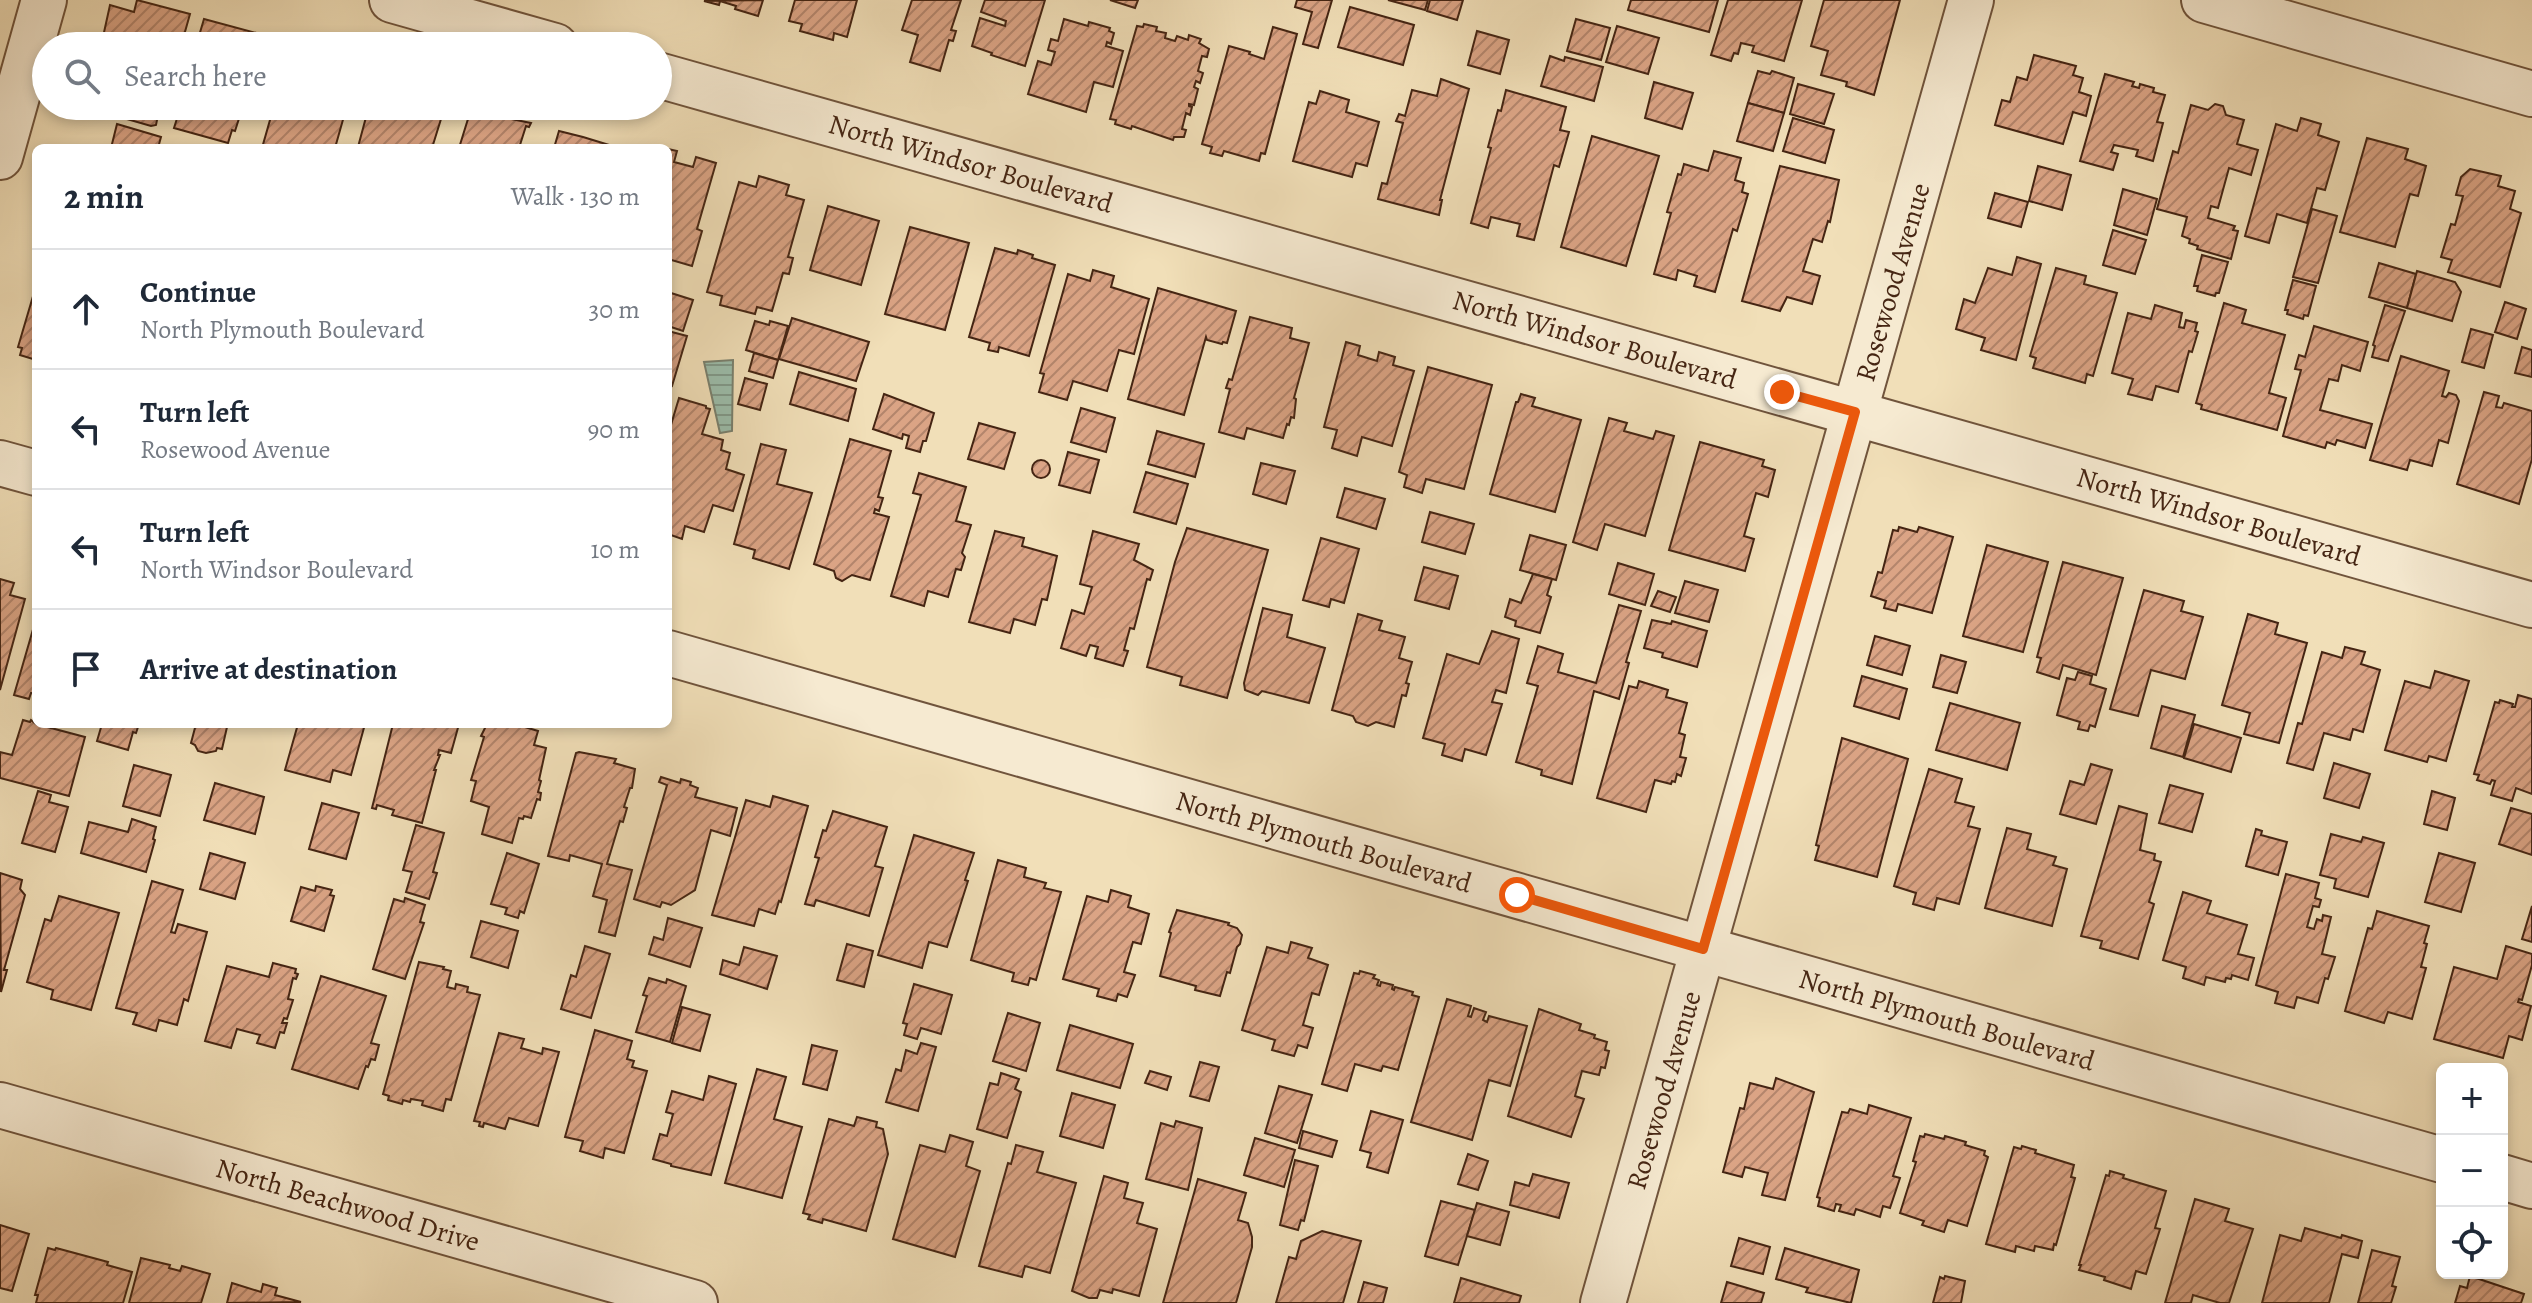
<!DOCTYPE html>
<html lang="en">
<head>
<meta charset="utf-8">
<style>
	body { margin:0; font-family:Alegreya,serif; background:#f6f6f7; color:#1f2937 }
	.controls { position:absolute; right:24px; bottom:24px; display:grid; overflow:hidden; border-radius:12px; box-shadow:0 4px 12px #0003 }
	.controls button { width:72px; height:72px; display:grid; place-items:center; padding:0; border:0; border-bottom:2px solid #e0e1e3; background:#fff; color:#1f2937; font:40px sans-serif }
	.stop { position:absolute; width:24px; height:24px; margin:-18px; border:6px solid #ea580c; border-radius:50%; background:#fff }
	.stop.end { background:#ea580c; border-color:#fff; box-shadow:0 2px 8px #0008 }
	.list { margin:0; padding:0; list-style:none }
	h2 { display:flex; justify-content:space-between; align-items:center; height:104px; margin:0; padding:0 32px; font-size:34px }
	h2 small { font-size:26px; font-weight:400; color:#747a83 }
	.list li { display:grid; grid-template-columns:52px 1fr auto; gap:24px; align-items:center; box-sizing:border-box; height:120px; padding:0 32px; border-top:2px solid #e0e1e3 }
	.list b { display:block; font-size:30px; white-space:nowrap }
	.list p { margin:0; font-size:26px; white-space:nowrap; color:#747a83 }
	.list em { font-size:26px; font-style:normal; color:#747a83 }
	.icon { flex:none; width:44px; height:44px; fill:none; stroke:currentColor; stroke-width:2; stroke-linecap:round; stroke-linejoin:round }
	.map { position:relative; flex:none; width:2532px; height:1303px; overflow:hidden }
	.search { position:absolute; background:#fff; box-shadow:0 4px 12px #0003; left:32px; top:32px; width:640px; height:88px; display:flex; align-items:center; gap:20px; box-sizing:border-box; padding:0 28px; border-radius:44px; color:#747a83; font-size:30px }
	.panel { position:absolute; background:#fff; box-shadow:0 4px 12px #0003; left:32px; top:144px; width:640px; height:584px; border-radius:12px }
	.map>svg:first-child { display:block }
</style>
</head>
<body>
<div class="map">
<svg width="2532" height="1303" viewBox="0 0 2532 1303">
	<defs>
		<pattern id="water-rules" width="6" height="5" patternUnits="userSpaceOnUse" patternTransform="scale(2)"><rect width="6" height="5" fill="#9bbdab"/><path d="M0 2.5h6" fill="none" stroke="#80998a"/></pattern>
		<pattern id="building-hatch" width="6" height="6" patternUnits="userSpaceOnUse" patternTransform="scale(2)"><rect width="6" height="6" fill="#dba485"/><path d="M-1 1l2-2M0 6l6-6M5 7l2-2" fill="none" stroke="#b3856c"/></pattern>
	</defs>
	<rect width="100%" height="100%" fill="#f1dfb8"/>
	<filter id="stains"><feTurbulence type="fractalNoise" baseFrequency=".0025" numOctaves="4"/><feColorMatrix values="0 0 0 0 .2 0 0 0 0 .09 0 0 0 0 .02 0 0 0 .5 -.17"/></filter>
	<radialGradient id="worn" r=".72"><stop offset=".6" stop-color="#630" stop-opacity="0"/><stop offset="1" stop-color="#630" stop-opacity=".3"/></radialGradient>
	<!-- water -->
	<path fill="url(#water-rules)" stroke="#79806e" stroke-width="2" d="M733 360 732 431 720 433 704 362Z"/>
	<!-- building -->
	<g fill="url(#building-hatch)" stroke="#452513" stroke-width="2">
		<path d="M137 0 190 14 181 46H101L110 5 134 12Z"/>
		<path d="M763 0 758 16 735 9 736 6 720 1 719 5 704 1Z"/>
		<path d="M795 0H857L847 37 834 33 833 40 800 31 802 24 789 21Z"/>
		<path d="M912 0H961L951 30 956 31 953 41 949 40 940 71 910 62 918 35 902 30Z"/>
		<path d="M985 0H1045L1025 66 991 55 992 53 972 46 980 18 1005 26 1006 21 981 12Z"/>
		<path d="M1110 0H1138L1135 8Z"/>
		<path d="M1297 0H1332L1318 48 1303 44 1312 12 1295 7Z"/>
		<path d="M1388 0H1428L1425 10Z"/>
		<path d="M1430 0H1463L1457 20 1427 11Z"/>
		<path d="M1631 0H1718L1709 32 1628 10Z"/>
		<path d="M1728 0H1802L1784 61 1752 52 1754 46 1741 43 1738 54 1734 53 1731 61 1711 55Z"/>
		<path d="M1824 0H1900L1874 95 1846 86 1847 82 1821 75 1828 51 1811 46Z"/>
		<path d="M1350 7 1414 25 1403 65 1338 47Z"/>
		<path d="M204 19 260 34 257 46H196Z"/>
		<path d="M1064 19 1088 26 1089 22 1110 28 1109 31 1114 33 1111 44 1107 42 1106 46 1123 51 1113 87 1094 82 1086 112 1028 94 1038 61 1051 65 1055 52 1048 50 1051 39 1058 41Z"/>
		<path d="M1576 19 1610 28 1601 60 1567 51Z"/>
		<path d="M1144 24 1157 27 1156 31 1166 33 1165 38 1175 41 1177 36 1188 40 1189 35 1201 39 1199 43 1209 49 1207 57 1202 56 1198 71 1203 73 1200 83 1196 81 1194 87 1198 89 1194 105 1189 104V106L1192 107 1190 115 1186 113 1182 129 1186 130 1184 137H1174L1173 140 1132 126 1131 129 1115 124 1116 120 1110 119 1137 26 1143 27Z"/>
		<path d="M1617 26 1659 38 1648 74 1606 62Z"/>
		<path d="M1273 27 1297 34 1265 154 1261 153 1259 161 1224 151 1222 156 1210 153 1212 147 1202 144 1229 46 1250 52 1249 54 1264 59Z"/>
		<path d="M1477 31 1509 40 1500 74 1468 65Z"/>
		<path d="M2034 55 2076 66 2073 75 2083 78 2079 92 2091 96 2086 116 2073 112 2063 144 1995 125 2002 100 2010 102 2017 77 2027 80Z"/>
		<path d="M1550 56 1564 61 1565 57 1603 67 1594 101 1541 86Z"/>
		<path d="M1758 71 1770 74 1772 71 1794 78 1784 113 1748 103Z"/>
		<path d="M2105 74 2134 82 2132 86 2139 88 2140 84 2154 88 2153 92 2165 95 2157 122 2163 123 2153 161 2136 156 2138 150 2114 145 2111 152 2118 154 2113 170 2080 161Z"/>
		<path d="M1441 79 1469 89 1440 200H1442L1439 215 1378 199 1382 183 1387 184 1403 123 1396 121 1399 114 1405 116 1412 90 1437 96Z"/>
		<path d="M1654 82 1693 93 1682 129 1645 118Z"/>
		<path d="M1798 84 1834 94 1824 124 1790 114Z"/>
		<path d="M1506 90 1566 107 1560 130 1569 132 1559 167 1554 165 1534 240 1517 236 1520 224 1491 217 1488 228 1471 223 1491 148 1488 147 1498 110 1501 111Z"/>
		<path d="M1320 91 1349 100 1346 112 1379 122 1367 166 1356 163 1352 177 1293 161 1309 102 1316 104Z"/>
		<path d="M1748 103 1784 113 1773 151 1737 141Z"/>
		<path d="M2215 104 2223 106 2226 115 2244 120 2237 144 2258 150 2251 175 2229 168 2218 208 2211 206 2208 218 2235 226 2233 230 2238 231 2231 259 2197 249 2198 246 2189 243 2190 239 2182 236 2187 217 2157 209 2173 151 2178 153 2191 105 2208 110Z"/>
		<path d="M81 106H158L155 114 158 115 156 125 151 126 113 115 112 117 105 116 106 113 84 109V107Z"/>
		<path d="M181 106H243L235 131 232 130 228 143 174 128Z"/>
		<path d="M274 106H344L346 109 335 148H262Z"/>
		<path d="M369 106H441L437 118 441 119 432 148 358 147Z"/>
		<path d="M472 106 514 107 511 119 531 123 529 127 526 126 519 148H459Z"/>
		<path d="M1793 118 1834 130 1825 163 1783 151Z"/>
		<path d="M2301 118 2321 124 2318 135 2339 142 2325 190 2317 188 2307 223 2277 214 2269 243 2245 236 2276 124 2297 131Z"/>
		<path d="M117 124 161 137 158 148H111Z"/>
		<path d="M559 131 583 137 619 148H554Z"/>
		<path d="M1592 136 1659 156 1626 266 1561 247Z"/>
		<path d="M2367 138 2408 149 2405 159 2426 166 2418 196 2410 194 2395 247 2340 232Z"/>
		<path d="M668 149 677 151 674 162 693 167 696 157 716 163 697 229 702 231 692 266 668 259Z"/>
		<path d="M1714 151 1741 158 1735 180 1744 183 1742 192 1748 194 1737 231 1733 229 1715 292 1694 286 1697 276 1678 270 1676 280 1654 274 1671 213 1667 212 1678 174 1681 175 1684 164 1708 171Z"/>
		<path d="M1780 166 1839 180 1830 222 1828 221 1822 242 1813 239 1803 271 1820 276 1812 304 1787 297 1780 311 1742 301Z"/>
		<path d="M2038 166 2071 175 2062 210 2029 201Z"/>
		<path d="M2470 169 2501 176 2498 186 2515 191 2510 209 2521 213 2500 287 2448 272 2452 260 2441 257 2451 224 2455 225 2463 196 2456 195 2461 177Z"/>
		<path d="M759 176 789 185 786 195 804 200 788 257 793 258 789 274 783 273 772 311 757 307 755 314 720 305 722 296 707 292 739 182 756 187Z"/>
		<path d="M2123 189 2157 199 2147 235 2114 225Z"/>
		<path d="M1995 193 2028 202 2021 227 1988 218Z"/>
		<path d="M828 206 879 221 861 285 810 270Z"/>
		<path d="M2312 209 2337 216 2318 283 2293 277Z"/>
		<path d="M910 227 969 243 945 330 885 314Z"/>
		<path d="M2113 230 2146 240 2135 274 2103 265Z"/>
		<path d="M995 248 1017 254 1018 250 1033 255 1032 258 1055 265 1029 356 999 347 998 352 988 350 990 343 969 337Z"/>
		<path d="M2202 255 2228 262 2219 293H2216L2215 296 2197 291 2198 286H2194Z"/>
		<path d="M2017 257 2041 264 2016 360 1981 350 1985 338 1956 329 1964 299 1975 303 1988 268 2012 275Z"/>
		<path d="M2379 263 2416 274 2407 308 2369 297Z"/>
		<path d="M2056 268 2086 276 2084 284 2117 293 2093 376 2087 374 2085 383 2033 368 2036 358 2030 356Z"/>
		<path d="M1093 270 1114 276 1111 287 1149 299 1134 354 1119 350 1107 391 1073 381 1067 400 1039 392 1044 374 1040 373 1068 274 1090 281Z"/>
		<path d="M2417 271 2455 282 2461 292 2452 321 2407 308Z"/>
		<path d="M2293 280 2316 286 2308 316 2304 315 2303 319 2287 314 2288 310H2285Z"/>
		<path d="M36 286V360L20 355 22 348 18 347Z"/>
		<path d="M1158 288 1236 311 1227 343 1223 342 1222 344 1207 340 1206 337 1184 415 1128 399Z"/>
		<path d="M671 293 693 300 683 331 668 326V302Z"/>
		<path d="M2505 302 2526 309 2517 339 2495 332Z"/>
		<path d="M2224 303 2246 310 2242 323 2285 335 2269 393 2286 398 2277 430 2201 409 2202 405 2196 403Z"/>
		<path d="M2155 305 2182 313 2179 327 2184 328 2186 320 2197 323 2195 331 2198 332 2192 352 2189 351 2178 392 2156 386 2152 400 2128 394 2133 379 2112 373 2128 313 2151 319Z"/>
		<path d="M2385 305 2405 311 2388 361 2372 357 2375 346 2373 345Z"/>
		<path d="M1250 317 1292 328 1290 338 1309 343 1294 398 1296 399 1294 418 1291 417 1289 425 1287 424 1283 438 1247 428 1244 439 1219 432 1230 389 1226 388 1229 379 1232 380Z"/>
		<path d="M792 318 869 342 856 381 779 359Z"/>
		<path d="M755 321 769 325 770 321 788 326 778 360 746 350Z"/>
		<path d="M2314 326 2368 342 2360 371 2342 365 2338 381 2329 379 2320 410 2372 424 2365 448 2337 440 2335 445 2327 442 2325 448 2283 436 2301 370 2295 369 2299 355 2305 357Z"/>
		<path d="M2471 329 2493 335 2484 368 2462 362Z"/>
		<path d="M668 331 687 336 672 386 668 385Z"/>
		<path d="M1346 342 1360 346 1358 355 1377 361 1379 352 1395 357 1393 365 1414 371 1392 446 1362 437 1357 456 1332 448 1337 430 1324 427Z"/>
		<path d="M2522 347 2532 350V377L2515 373Z"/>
		<path d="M754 353 778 360 773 378 749 371Z"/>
		<path d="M2401 356 2449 371 2442 396 2446 397 2449 393 2456 395 2459 401 2448 443 2439 440 2432 466 2410 460 2407 470 2370 460Z"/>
		<path d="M1428 367 1492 385 1464 489 1426 479 1422 493 1404 487 1407 475 1399 472Z"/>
		<path d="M799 372 856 389 848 421 790 404Z"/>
		<path d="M745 378 767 384 760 410 738 404Z"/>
		<path d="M2484 392 2499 396 2496 407 2502 408 2504 403 2532 411V459L2519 504 2457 484Z"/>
		<path d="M884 394 934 413 926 441H923L920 452 906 448 909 436 903 434 902 439 873 429Z"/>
		<path d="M1521 394 1535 398 1532 406 1581 420 1555 512 1490 494 1516 402H1518Z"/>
		<path d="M679 398 706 406V408L710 409 702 434 723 440 721 450 730 453 726 469 744 475 733 511 713 505 704 532 685 526 682 539 668 534V435Z"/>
		<path d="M1081 408 1115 418 1106 452 1071 442Z"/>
		<path d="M1609 418 1627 423 1624 431 1653 439 1656 431 1674 436 1645 536 1605 524 1597 550 1573 542Z"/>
		<path d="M979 423 1015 433 1004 469 968 459Z"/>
		<path d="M1157 431 1204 444 1195 477 1148 464Z"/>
		<path d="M850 439 891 451 878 497 883 498 879 511 875 509 874 513 889 517 870 580 852 575 842 581 836 578 834 571 814 564Z"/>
		<path d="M1700 442 1764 460 1762 466 1775 470 1768 497 1756 493 1744 536 1754 539 1745 571 1669 550Z"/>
		<path d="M761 444 786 450 777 484 812 493 789 569 753 558 755 550 734 544Z"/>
		<path d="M1068 452 1099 460 1090 493 1059 485Z"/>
		<circle cx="1041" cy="469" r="9"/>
		<path d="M1261 463 1295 471 1286 504 1253 494Z"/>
		<path d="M1146 472 1188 484 1176 524 1134 512Z"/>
		<path d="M919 473 966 487 956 521 971 525 962 553 965 557 961 570 956 569 948 597 928 591 924 606 891 596 921 495 913 493Z"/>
		<path d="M1345 488 1385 499 1376 529 1337 517Z"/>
		<path d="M1430 512 1474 524 1465 554 1422 542Z"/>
		<path d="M1899 527 1917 532 1919 527 1953 537 1932 613 1898 604 1896 611 1884 608 1886 601 1871 596 1878 572 1882 573 1893 530 1898 531Z"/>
		<path d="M1187 528 1268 550 1227 698 1180 685 1182 677 1147 667 1175 562Z"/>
		<path d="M995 531 1024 538 1022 546 1057 556 1047 600 1042 599 1035 625 1014 619 1010 633 969 622Z"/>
		<path d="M1093 531 1139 544 1134 560 1153 570 1150 580 1147 579 1134 629 1130 628 1124 650 1128 651 1123 666 1095 658 1098 647 1090 645 1086 656 1061 648 1072 610 1084 614 1092 587 1080 584Z"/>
		<path d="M1530 535 1566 545 1556 580 1520 570Z"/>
		<path d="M1321 538 1359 549 1344 603 1331 599 1329 607 1303 600Z"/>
		<path d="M1987 545 2048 562 2023 652 1963 636Z"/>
		<path d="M2063 562 2123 578 2096 675 2063 665 2059 679 2037 672 2041 658 2037 657Z"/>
		<path d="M1618 563 1654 574 1645 605 1609 594Z"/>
		<path d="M1424 567 1458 576 1449 609 1415 600Z"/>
		<path d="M1533 574 1552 579 1547 595 1551 597 1540 633 1515 626 1516 621 1505 617 1510 599 1521 603Z"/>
		<path d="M0 579 14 583 10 595 25 599 0 690Z"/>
		<path d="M1685 581 1718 590 1709 622 1675 613Z"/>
		<path d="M2144 590 2184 601 2181 611 2203 617 2185 679 2151 670 2138 716 2110 709Z"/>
		<path d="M1658 591 1676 597 1670 612 1651 606Z"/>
		<path d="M1619 605 1641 611 1626 662 1629 663 1619 699 1594 691 1572 784 1541 775 1542 770 1516 762 1538 686 1527 683 1538 646 1563 654 1558 672 1596 683Z"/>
		<path d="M1263 608 1292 615 1287 637 1325 648 1309 703 1262 691 1258 695 1245 690 1244 683Z"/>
		<path d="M1358 614 1382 621 1379 630 1405 637 1399 658 1412 662 1406 683 1409 684 1406 696 1402 695 1394 727 1376 722 1368 726 1356 722 1353 716 1332 710Z"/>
		<path d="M2248 614 2278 623 2275 634 2307 643 2279 743 2244 734 2250 713 2222 705Z"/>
		<path d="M36 619V694L31 693 29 699 14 695Z"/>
		<path d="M1652 620 1671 624 1672 621 1707 631 1697 667 1662 657 1663 653 1644 648Z"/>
		<path d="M1492 631 1519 639 1506 693 1496 690 1492 702 1502 704 1486 755 1465 749 1462 761 1442 755 1445 744 1423 738 1447 654 1479 664Z"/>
		<path d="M1875 636 1910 646 1902 675 1867 665Z"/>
		<path d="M2345 647 2365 652 2361 664 2380 670 2363 732 2353 729 2350 740 2324 733 2313 770 2287 763 2298 723 2302 724 2322 652 2342 658Z"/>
		<path d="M1941 655 1966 662 1957 693 1933 687Z"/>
		<path d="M2435 671 2469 681 2446 761 2429 756 2427 762 2385 750 2405 681 2430 688Z"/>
		<path d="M2078 672 2092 676 2090 684 2106 689 2095 727 2090 725 2088 731 2078 729 2080 722 2057 715 2067 678 2075 680Z"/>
		<path d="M1862 676 1907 689 1899 719 1854 706Z"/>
		<path d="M1639 681 1668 690 1666 697 1687 703 1679 733 1685 735 1680 757 1686 758 1681 776 1677 774 1675 782 1672 781 1671 784 1655 780 1646 812 1597 798 1629 686 1637 688Z"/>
		<path d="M2518 695 2532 699V794L2516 788 2512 801 2491 795 2495 781 2492 780 2490 784 2477 780 2479 775 2474 774 2495 702 2499 703 2500 700 2513 704 2512 707H2515Z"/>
		<path d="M1950 703 2020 723 2007 770 1936 750Z"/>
		<path d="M2162 706 2195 715 2183 757 2151 748Z"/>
		<path d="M23 720 30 722 31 720 36 724 85 737 69 796 0 778V752L12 755Z"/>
		<path d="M102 724H139L136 733 133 732 128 750 97 741Z"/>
		<path d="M196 724H224L227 727 222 749 217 748 216 751 206 753 198 751 195 745 191 743Z"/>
		<path d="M298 724H365L351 775 333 770 330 782 285 770Z"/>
		<path d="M393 724H459L451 753 439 750 438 755H440L434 770H436L422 823 392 815 394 810 377 805 376 809 372 808Z"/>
		<path d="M487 724H515L538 731 534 745 546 748 539 780 541 781 538 792 541 793 540 800 537 799 531 818 524 816 523 819 519 818 512 843 482 834 489 807 471 801 476 781 471 780 484 737 481 736Z"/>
		<path d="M2194 724 2241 738 2231 772 2184 758Z"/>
		<path d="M1842 738 1908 759 1877 877 1815 860 1819 846 1816 845Z"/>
		<path d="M579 752 616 759 614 763 635 769 632 788H630L624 807 627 808 623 822 620 821 607 864 632 870 615 936 599 932 607 900 593 896 602 864 570 855 569 861 548 856 576 753Z"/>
		<path d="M2334 763 2370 774 2359 808 2324 798Z"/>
		<path d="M2091 764 2112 770 2096 824 2060 814 2070 781 2084 785Z"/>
		<path d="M134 765 171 775 160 816 123 806Z"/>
		<path d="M1929 769 1962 779 1955 802 1974 807 1968 826 1980 829 1959 904 1937 898 1934 910 1913 904 1916 893 1894 886Z"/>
		<path d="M661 777 680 783 681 779 691 782 690 785 698 788 695 797 737 808 730 836 711 830 695 890 671 905 662 902 660 907 634 899 667 785 659 782Z"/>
		<path d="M215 783 264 797 255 834 204 820Z"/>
		<path d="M2170 785 2203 794 2192 832 2159 823Z"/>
		<path d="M38 791 51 795 49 802 68 807 55 852 22 843Z"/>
		<path d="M2432 791 2455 798 2447 830 2424 824Z"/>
		<path d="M773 796 808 806 781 902 779 901 775 914 759 909 754 926 712 915 746 800 770 807Z"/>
		<path d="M322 803 359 813 346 859 309 849Z"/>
		<path d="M2119 806 2147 814 2140 850 2155 854 2154 860 2161 862 2149 902 2154 904 2138 959 2100 948 2102 941 2081 936Z"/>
		<path d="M2511 808 2532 814V855L2499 844Z"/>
		<path d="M833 811 887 827 875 866 883 868 869 916 816 900 814 906 805 904 819 858 815 857 823 830 826 831Z"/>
		<path d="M132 819 156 827 153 839 155 840 146 872 81 853 89 822 128 832Z"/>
		<path d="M416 825 444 833 433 872 437 873 429 899 406 892 412 872 403 870Z"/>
		<path d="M2007 828 2031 834 2027 849 2056 857 2053 865 2067 869 2052 926 1985 908Z"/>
		<path d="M2256 829 2262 831 2261 835 2287 842 2278 875 2246 866Z"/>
		<path d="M2331 834 2361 842 2363 837 2384 843 2368 897 2334 888 2336 879 2320 875Z"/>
		<path d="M914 835 974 853 965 880 968 881 947 947 929 942 922 968 878 955Z"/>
		<path d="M210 853 245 863 235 899 200 889Z"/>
		<path d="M507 853 539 864 524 913 520 911 518 918 505 914 507 908 491 904Z"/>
		<path d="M2439 853 2475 863 2461 912 2425 902Z"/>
		<path d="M998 860 1026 868 1024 877 1046 883 1044 888 1061 892 1036 980 1030 978 1028 985 1012 981 1014 973 971 960Z"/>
		<path d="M0 873 22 880 20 889 25 895 4 970H7L1 992Z"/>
		<path d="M2286 874 2319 883 2315 898 2321 900 2319 907 2313 906 2307 927 2314 929 2317 919 2322 921 2323 915 2331 917 2322 954 2335 957 2328 979 2325 978 2318 1003 2297 997 2294 1008 2275 1003 2278 992 2256 985Z"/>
		<path d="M152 881 183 890 171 932 175 933 178 924 207 932 188 1001 184 999 177 1025 159 1020 156 1031 133 1024 137 1013 116 1008Z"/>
		<path d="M316 886 332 890 330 895 334 896 324 931 291 921 301 887 315 891Z"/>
		<path d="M1111 890 1131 896 1128 907 1149 914 1141 944 1133 942 1124 972 1135 975 1127 997 1118 994 1116 1001 1097 996 1099 989 1063 979 1087 896 1108 902Z"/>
		<path d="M2183 892 2211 901 2207 913 2247 925 2238 954 2254 958 2248 980 2232 975 2231 979 2226 978 2225 982 2206 977 2204 985 2183 978 2186 967 2163 960Z"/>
		<path d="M59 896 119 913 91 1010 51 999 53 990 27 982 45 919 51 921Z"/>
		<path d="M405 898 425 905 420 922 424 923 405 979 373 969 394 899 404 902Z"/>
		<path d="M2532 906V942L2522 939Z"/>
		<path d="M1177 910 1229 923 1228 925 1237 928 1242 935 1240 944 1237 947 1230 973 1227 972 1220 996 1195 990 1196 986 1160 976 1171 933 1169 932Z"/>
		<path d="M2377 911 2429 926 2424 943 2427 944 2421 967 2426 968 2412 1019 2388 1012 2384 1023 2345 1011 2368 928 2372 929Z"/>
		<path d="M668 918 702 928 690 967 649 954 654 937 663 940Z"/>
		<path d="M481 921 518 931 508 968 471 957Z"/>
		<path d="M1291 942 1312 948 1308 958 1328 965 1319 995 1312 993 1303 1025 1313 1028 1307 1048 1298 1045 1294 1056 1272 1050 1275 1040 1242 1030 1267 947 1288 953Z"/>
		<path d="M847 944 873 951 864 987 837 980Z"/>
		<path d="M585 946 610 954 591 1018 561 1009 571 975 576 977Z"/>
		<path d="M2506 946 2532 954V965L2522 1000 2519 999 2518 1002 2531 1006 2522 1040 2509 1036 2503 1058 2434 1039 2454 967 2497 979Z"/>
		<path d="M744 947 777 956 767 989 720 974 723 960 739 965Z"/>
		<path d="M419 962 444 967 443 969 451 971 447 987 455 989 456 984 468 987 467 992 480 995 451 1100 446 1099 443 1111 422 1105 423 1101 411 1099 410 1102 403 1100 402 1104 388 1100 389 1096 383 1094Z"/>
		<path d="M273 963 296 969 295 973 298 974 296 979 293 978 288 999 293 1000 287 1019 284 1018 282 1023H287L284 1033 280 1032 275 1048 257 1043 260 1035 237 1029 231 1048 205 1041 227 966 269 977Z"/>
		<path d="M1360 971 1375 975 1373 978 1379 980 1377 985 1380 986 1381 982 1393 985 1392 989 1394 990 1395 987 1413 992 1412 995 1419 997 1398 1070 1383 1066 1381 1071 1355 1064 1347 1091 1322 1084 1354 973 1359 974Z"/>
		<path d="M321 976 386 996 371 1043 379 1045 375 1060 371 1059 368 1067 366 1066 358 1089 292 1069Z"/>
		<path d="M649 978 666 983 667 979 686 986 670 1042 636 1032 647 996 643 995Z"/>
		<path d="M914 984 952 995 941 1034 921 1028 917 1039 904 1035 907 1024 903 1023Z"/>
		<path d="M1447 999 1471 1006 1468 1016 1471 1017 1474 1008 1486 1012 1483 1020 1487 1022 1489 1016 1527 1026 1510 1086 1489 1080 1472 1140 1411 1122Z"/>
		<path d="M682 1007 710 1015 700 1051 672 1043Z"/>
		<path d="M1539 1009 1581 1024 1579 1030 1595 1035 1594 1038 1607 1042 1605 1050 1609 1051 1605 1068 1601 1067 1599 1075 1582 1071 1575 1096 1584 1099 1571 1137 1508 1116Z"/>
		<path d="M1008 1013 1040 1023 1026 1071 993 1061Z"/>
		<path d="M1070 1025 1133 1044 1120 1088 1057 1070Z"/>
		<path d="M595 1030 632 1041 627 1059 634 1061 632 1067 647 1071 624 1153 605 1148 603 1158 580 1151 583 1141 565 1137Z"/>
		<path d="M499 1033 524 1039 521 1048 542 1054 543 1048 559 1052 538 1126 509 1118 505 1129 484 1123 483 1127 479 1126 480 1122 474 1121Z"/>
		<path d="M921 1043 936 1047 918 1111 886 1102 896 1069 901 1071 906 1050 917 1054Z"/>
		<path d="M812 1045 837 1051 827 1090 803 1084Z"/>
		<path d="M1200 1062 1219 1067 1209 1101 1190 1096Z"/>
		<path d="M757 1069 786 1077 774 1119 802 1127 782 1198 725 1183Z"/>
		<path d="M1150 1071 1171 1077 1167 1090 1145 1083Z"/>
		<path d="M1001 1073 1019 1079 1015 1089 1021 1092 1007 1138 977 1129 990 1083 998 1085Z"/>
		<path d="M709 1076 736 1084 711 1175 671 1166V1164L653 1159 660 1134 667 1136 673 1114 666 1112 672 1091 703 1100Z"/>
		<path d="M1776 1078 1814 1092 1785 1200 1762 1195 1768 1173 1745 1167 1742 1177 1723 1172 1740 1108 1744 1109 1750 1083 1773 1089Z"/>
		<path d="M1279 1086 1312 1095 1297 1143 1265 1133Z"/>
		<path d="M1072 1093 1115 1105 1103 1148 1060 1136Z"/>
		<path d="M1869 1105 1911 1118 1893 1176 1900 1178 1890 1208 1883 1206 1880 1217 1856 1209 1854 1215 1839 1211 1841 1205 1836 1204 1834 1211 1818 1206 1820 1198 1817 1197 1842 1112 1848 1113 1850 1109 1867 1114Z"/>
		<path d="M1371 1111 1403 1120 1388 1173 1367 1167 1371 1153 1360 1150Z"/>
		<path d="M857 1117 877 1122 876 1127 883 1129 888 1154 866 1231 823 1219 822 1223 808 1219 810 1215 803 1213 829 1119 854 1126Z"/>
		<path d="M1176 1121 1202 1128 1188 1190 1146 1179 1161 1123 1174 1127Z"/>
		<path d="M1303 1131 1337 1141 1332 1157 1299 1148Z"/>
		<path d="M1925 1134 1944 1139 1945 1136 1966 1142 1965 1145 1985 1151 1984 1155 1988 1157 1967 1226 1948 1220 1944 1232 1922 1225 1924 1221 1900 1213 1916 1162 1913 1161 1920 1136 1924 1137Z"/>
		<path d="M950 1135 973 1142 966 1166 980 1171 955 1257 893 1239 920 1145 945 1152Z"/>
		<path d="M1255 1138 1295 1150 1284 1187 1244 1175Z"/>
		<path d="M1016 1145 1043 1152 1037 1172 1076 1183 1050 1273 1025 1266 1022 1277 979 1266 1008 1163 1011 1164Z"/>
		<path d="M2022 1146 2036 1150 2035 1153 2074 1165 2071 1177 2075 1178 2056 1245 2054 1244 2053 1250 2035 1246 2034 1251 2016 1246 2015 1252 1986 1244 2014 1147 2021 1149Z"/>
		<path d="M1468 1154 1488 1161 1478 1190 1458 1184Z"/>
		<path d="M1295 1160 1318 1166 1304 1221 1301 1220 1298 1230 1280 1225Z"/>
		<path d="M2110 1171 2124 1175 2123 1178 2166 1191 2155 1228 2160 1229 2146 1274 2136 1271 2131 1289 2104 1280 2105 1277 2079 1270 2081 1265H2079L2106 1175 2109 1176Z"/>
		<path d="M1533 1174 1569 1183 1559 1218 1510 1205 1515 1182 1529 1186Z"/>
		<path d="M1104 1176 1128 1183 1124 1198 1143 1203 1137 1223 1157 1229 1139 1296 1113 1289 1112 1293 1100 1290 1097 1298H1089L1072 1291Z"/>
		<path d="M1198 1179 1246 1193 1238 1220 1248 1223 1252 1237V1247L1236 1303H1163Z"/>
		<path d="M2195 1199 2229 1209 2225 1221 2253 1229 2229 1303H2220L2193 1295 2191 1303H2165Z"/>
		<path d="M1441 1201 1475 1210 1458 1265 1425 1256Z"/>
		<path d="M1477 1203 1509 1212 1500 1245 1467 1236Z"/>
		<path d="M0 1225 29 1234 12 1291 0 1288Z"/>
		<path d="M2305 1228 2341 1238 2342 1235 2362 1241 2358 1258 2342 1254 2329 1303H2262L2280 1235 2301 1241Z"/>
		<path d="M1322 1231 1361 1241 1343 1303H1276L1289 1257 1296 1259 1301 1241Z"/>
		<path d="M1739 1238 1770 1247 1763 1274 1731 1266Z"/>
		<path d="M48 1248 55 1250 56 1248 108 1262 107 1265 132 1272 123 1303H36L38 1295H35Z"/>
		<path d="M1785 1248 1859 1270 1851 1303 1806 1292 1808 1288 1776 1279Z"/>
		<path d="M2372 1250 2400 1257 2392 1286 2396 1287 2391 1303H2358Z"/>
		<path d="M141 1258 170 1265 169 1268 180 1271 182 1266 210 1274 201 1303H129Z"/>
		<path d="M1945 1276 1965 1281 1961 1303H1933L1940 1277 1944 1279Z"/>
		<path d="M2470 1276 2524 1294 2521 1303H2455L2460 1286 2467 1288Z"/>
		<path d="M1461 1278 1521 1296 1519 1303H1454Z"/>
		<path d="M1364 1282 1387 1288 1383 1303H1358Z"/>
		<path d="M1727 1282 1764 1293 1761 1303H1721Z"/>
		<path d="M232 1283 261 1292 263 1284 277 1288 275 1295 301 1302 227 1303Z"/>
	</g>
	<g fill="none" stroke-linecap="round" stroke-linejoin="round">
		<!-- minor casing -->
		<g stroke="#70543c" stroke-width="48">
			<g id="minor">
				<path d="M392 0 555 46"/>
				<path d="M2204 0 2532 94"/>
				<path d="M658 75 2532 605"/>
				<path d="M0 157 44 0"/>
				<path d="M0 463 36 473"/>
				<path d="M668 653 2442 1160"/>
				<path d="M0 1105 695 1303"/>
				<path d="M2502 1177 2532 1186"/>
			</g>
		</g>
		<!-- tertiary casing -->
		<g stroke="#70543c" stroke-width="48">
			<path id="tertiary" d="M1603 1303 1971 0"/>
		</g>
		<!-- minor -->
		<use href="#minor" stroke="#f6ead1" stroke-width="44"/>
		<!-- tertiary -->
		<use href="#tertiary" stroke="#f6ead1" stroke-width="44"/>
	</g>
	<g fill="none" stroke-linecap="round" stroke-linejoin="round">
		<!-- route -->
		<path stroke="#ea580c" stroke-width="10" d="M1517 895 1703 949 1855 412 1782 392"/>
	</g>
	<g text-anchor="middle" stroke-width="7" stroke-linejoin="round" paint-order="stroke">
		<!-- street labels -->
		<g font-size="28" fill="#452513" stroke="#f6ead1">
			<text transform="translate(971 163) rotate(16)" y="10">North Windsor Boulevard</text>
			<text transform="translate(1892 282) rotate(-74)" y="10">Rosewood Avenue</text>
			<text transform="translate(1595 339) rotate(16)" y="10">North Windsor Boulevard</text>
			<text transform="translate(2219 516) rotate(16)" y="10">North Windsor Boulevard</text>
			<text transform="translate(1324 841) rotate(16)" y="10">North Plymouth Boulevard</text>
			<text transform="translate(1947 1019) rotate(16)" y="10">North Plymouth Boulevard</text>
			<text transform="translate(1663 1090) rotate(-74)" y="10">Rosewood Avenue</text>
			<text transform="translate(348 1204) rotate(16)" y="10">North Beachwood Drive</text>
		</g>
	</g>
	<rect width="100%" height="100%" filter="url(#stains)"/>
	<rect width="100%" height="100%" fill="url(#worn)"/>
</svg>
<div class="controls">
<button>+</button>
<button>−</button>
<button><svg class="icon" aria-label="locate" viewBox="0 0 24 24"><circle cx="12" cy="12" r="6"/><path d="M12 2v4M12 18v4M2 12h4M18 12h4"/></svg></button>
</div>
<div class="stop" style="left:1517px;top:895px"></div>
<div class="stop end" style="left:1782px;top:392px"></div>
<div class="search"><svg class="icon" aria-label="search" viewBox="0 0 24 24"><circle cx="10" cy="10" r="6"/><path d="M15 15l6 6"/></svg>Search here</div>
<section class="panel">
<h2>2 min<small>Walk · 130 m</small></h2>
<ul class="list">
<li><svg class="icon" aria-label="ahead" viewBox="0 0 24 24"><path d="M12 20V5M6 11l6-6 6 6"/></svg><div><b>Continue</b><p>North Plymouth Boulevard</p></div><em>30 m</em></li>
<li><svg class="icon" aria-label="left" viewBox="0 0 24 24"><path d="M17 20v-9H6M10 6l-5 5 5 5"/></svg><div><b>Turn left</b><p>Rosewood Avenue</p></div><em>90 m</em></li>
<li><svg class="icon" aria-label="left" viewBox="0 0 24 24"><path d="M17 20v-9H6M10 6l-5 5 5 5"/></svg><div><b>Turn left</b><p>North Windsor Boulevard</p></div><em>10 m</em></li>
<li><svg class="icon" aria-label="arrive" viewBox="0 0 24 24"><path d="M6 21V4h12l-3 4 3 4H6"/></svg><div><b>Arrive at destination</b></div></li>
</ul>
</section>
</div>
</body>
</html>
